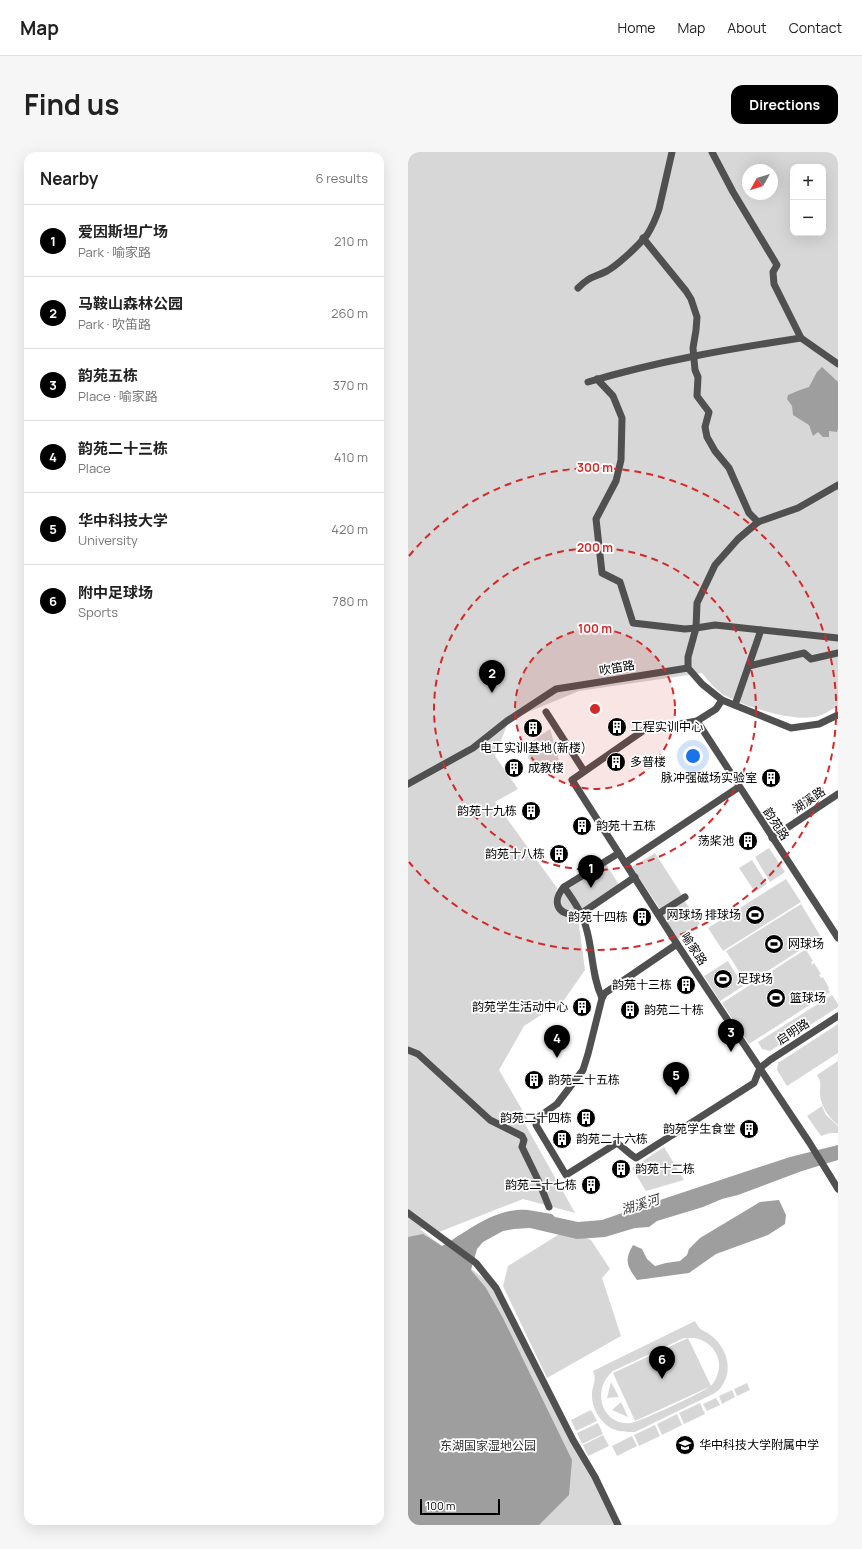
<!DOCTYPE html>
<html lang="en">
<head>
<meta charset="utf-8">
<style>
	body { margin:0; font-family:Manrope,"Noto Sans SC",sans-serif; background:#f6f6f6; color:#222 }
	.controls { position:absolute; right:12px; top:12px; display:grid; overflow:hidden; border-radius:8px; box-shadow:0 4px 16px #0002 }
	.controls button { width:36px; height:36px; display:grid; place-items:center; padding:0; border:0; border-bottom:1px solid #e0e0e0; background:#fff; color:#222; font:20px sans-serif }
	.compass { position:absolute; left:334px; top:12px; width:36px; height:36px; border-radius:50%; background:#fff; box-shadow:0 4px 16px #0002; rotate:231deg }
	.scale { position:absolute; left:12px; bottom:10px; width:80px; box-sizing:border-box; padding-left:4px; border:2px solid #000; border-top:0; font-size:11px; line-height:14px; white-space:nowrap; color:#000; -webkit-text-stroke:3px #fff; paint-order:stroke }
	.you { position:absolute; left:285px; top:604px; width:14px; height:14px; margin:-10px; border:3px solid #fff; border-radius:50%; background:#1a73e8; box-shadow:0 0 0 6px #1a73e833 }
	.badge { display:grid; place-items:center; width:26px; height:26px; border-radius:50%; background:#000; color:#fff; font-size:13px; font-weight:700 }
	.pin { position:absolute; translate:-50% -33px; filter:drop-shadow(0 1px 2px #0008) }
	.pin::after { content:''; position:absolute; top:21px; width:14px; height:12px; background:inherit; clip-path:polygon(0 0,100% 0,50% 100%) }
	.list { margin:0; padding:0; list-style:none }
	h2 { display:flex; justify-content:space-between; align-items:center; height:52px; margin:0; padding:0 16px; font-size:17px }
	h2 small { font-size:13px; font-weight:400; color:#767676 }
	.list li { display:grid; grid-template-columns:26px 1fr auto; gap:12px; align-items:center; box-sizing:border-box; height:72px; padding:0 16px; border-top:1px solid #e0e0e0 }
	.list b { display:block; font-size:15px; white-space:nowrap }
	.list p { margin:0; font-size:13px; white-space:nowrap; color:#767676 }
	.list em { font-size:13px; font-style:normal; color:#767676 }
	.map { position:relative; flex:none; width:430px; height:1373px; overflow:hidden; border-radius:12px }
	header { display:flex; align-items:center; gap:24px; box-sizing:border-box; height:56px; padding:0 20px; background:#fff; border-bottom:1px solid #e0e0e0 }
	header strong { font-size:19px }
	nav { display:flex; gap:22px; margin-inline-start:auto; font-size:14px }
	.intro { display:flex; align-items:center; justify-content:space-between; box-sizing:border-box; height:96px; padding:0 24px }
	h1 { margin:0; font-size:28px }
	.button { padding:10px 18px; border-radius:12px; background:#000; color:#fff; font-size:14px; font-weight:700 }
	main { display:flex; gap:24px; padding:0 24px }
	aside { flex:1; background:#fff; border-radius:12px; box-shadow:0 4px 16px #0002 }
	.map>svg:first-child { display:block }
</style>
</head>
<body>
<header>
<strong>Map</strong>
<nav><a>Home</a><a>Map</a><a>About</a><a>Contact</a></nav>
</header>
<div class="intro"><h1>Find us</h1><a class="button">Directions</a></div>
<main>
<aside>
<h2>Nearby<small>6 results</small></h2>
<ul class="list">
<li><span class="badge">1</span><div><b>爱因斯坦广场</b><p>Park · 喻家路</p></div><em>210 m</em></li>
<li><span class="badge">2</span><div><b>马鞍山森林公园</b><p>Park · 吹笛路</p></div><em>260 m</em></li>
<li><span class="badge">3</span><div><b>韵苑五栋</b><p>Place · 喻家路</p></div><em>370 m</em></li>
<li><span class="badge">4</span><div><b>韵苑二十三栋</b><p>Place</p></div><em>410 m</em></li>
<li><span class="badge">5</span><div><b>华中科技大学</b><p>University</p></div><em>420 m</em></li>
<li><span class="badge">6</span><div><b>附中足球场</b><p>Sports</p></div><em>780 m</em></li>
</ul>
</aside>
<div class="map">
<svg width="430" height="1373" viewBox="0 0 430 1373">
	<rect width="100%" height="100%" fill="#fff"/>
	<!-- green -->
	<g fill="#d7d7d7" fill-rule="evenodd">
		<path d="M0 0H430V554C424 557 417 562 411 564 387 571 338 555 316 543 308 538 300 529 294 521L171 539 101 568 87 604 110 637 87 650 149 736C145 747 146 760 157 765 161 766 167 765 170 765L177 818 156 848 116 874 91 918 120 968 113 965 167 1061 115 1047 31 1080 20 1076 12 1077 88 1136 209 1373H0ZM385 15H415V81H385ZM340 18H364V42H340Z"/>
		<path d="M142 577 151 608 130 620 120 606 122 595 120 592Z"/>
		<path d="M361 696 377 720 362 730 347 705Z"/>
		<path d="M247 701 274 743 252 757 224 715Z"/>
		<path d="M344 708 359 732 347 740 331 716Z"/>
		<path d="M198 712 211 733C201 739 173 762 161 760 157 759 154 755 152 752V744L156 740Z"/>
		<path d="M378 727 393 750 315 799 300 776Z"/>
		<path d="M276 748 292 772 270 787 253 762Z"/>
		<path d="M393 752 413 785 339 832 318 799Z"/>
		<path d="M398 798 405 809 403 810 404 813 406 811 413 822 411 823 413 826 415 825 421 836 420 837 422 840 341 892 314 851 395 799Z"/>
		<path d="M320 809 335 834 312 849 296 824Z"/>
		<path d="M424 843 430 852V855L362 899 354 897 350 890Z"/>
		<path d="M430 872V901L379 934 369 918 370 911Z"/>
		<path d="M430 909V973C420 965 413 954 412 942 412 933 414 931 409 923Z"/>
		<path d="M414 954 418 963 430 974V981H422L413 984 399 964Z"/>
		<path d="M256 995 276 1028 238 1039 224 1016Z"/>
		<path d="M158 1078 183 1088 202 1117 194 1126 213 1184 139 1226 95 1134 100 1114Z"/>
		<path d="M287 1169C293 1181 296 1177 305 1185 318 1196 325 1217 315 1232 313 1236 310 1239 307 1241L227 1280C219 1280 212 1280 205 1277 192 1271 183 1255 184 1241 185 1231 189 1229 185 1219ZM276 1186H280L205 1221 227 1269 301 1235C294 1241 231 1270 223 1271 193 1274 183 1237 205 1219ZM287 1186C310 1191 319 1215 303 1234L280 1186Z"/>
		<path d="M203 1230 211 1245 199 1246Z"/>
		<path d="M339 1231 342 1238 329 1244 326 1237Z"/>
		<path d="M324 1238 327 1245 314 1252 311 1244Z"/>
		<path d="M308 1246 312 1253 299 1259 295 1252Z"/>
		<path d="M213 1250 220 1265 204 1258Z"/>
		<path d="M292 1251 297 1262 276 1272 271 1261Z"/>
		<path d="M183 1258 189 1269 168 1279 163 1268Z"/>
		<path d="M269 1262 274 1273 254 1283 249 1272Z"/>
		<path d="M190 1271 195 1282 174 1292 169 1281Z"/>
		<path d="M247 1273 252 1284 231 1294 226 1283Z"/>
		<path d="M195 1283 201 1294 180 1304 175 1293Z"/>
		<path d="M224 1284 229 1294 209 1304 204 1294Z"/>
	</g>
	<!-- water -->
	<g fill="#9e9e9e">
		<path d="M414 215 430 230V277L429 280 421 279V285H415L410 280 405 284 401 273 385 263 384 254 379 247 380 243 392 238 401 235 409 220Z"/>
		<path d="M430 993V1008L394 1019 330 1043 314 1047 295 1055 249 1069 241 1075 227 1076 197 1085 169 1087 122 1076 106 1077 95 1079 75 1090 69 1097 63 1118 78 1136 95 1166 164 1308 161 1343 131 1373H0V1085L15 1082 34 1094C60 1079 87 1055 120 1058 128 1059 136 1061 144 1062L147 1065 170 1070 194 1068 223 1058 232 1052 246 1050 382 1005Z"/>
		<path d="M371 1048 378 1063 377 1072 360 1083 308 1102 281 1121 229 1128C219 1114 216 1109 225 1093L234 1097 239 1107 247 1114 258 1111 272 1109 279 1103 281 1097 292 1086 352 1050Z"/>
	</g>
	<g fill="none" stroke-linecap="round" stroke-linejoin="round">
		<!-- minor -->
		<g stroke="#505050" stroke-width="7">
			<path d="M304 0 325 40 369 113 365 120 366 132 393 186"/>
			<path d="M235 86 278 139 283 147 289 165 288 178 285 196 287 218 290 225 289 244 301 260 297 275 299 285 307 299 321 316 341 361 350 370"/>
			<path d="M170 136C182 124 185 126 199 119 210 113 231 93 239 83 244 75 248 66 251 57L264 0"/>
			<path d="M189 227 205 244 214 266 213 308 208 329 188 367 194 421 212 430 225 471 277 477 288 476 307 473 430 486"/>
			<path d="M180 230C250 209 321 197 393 186L430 212"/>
			<path d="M341 514 396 501 403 507 430 501"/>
			<path d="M280 516V505L288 476 289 451 307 413 330 387 350 370 390 356 430 333"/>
			<path d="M314 548 308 557 289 569 260 574 239 576 164 628 269 792 401 990 430 1037"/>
			<path d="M327 553 353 478"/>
			<path d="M138 560 176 619"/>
			<path d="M289 569 430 786"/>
			<path d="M0 632 65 596 99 569 148 537 280 516 294 532 314 548 383 576 411 572 430 563"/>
			<path d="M364 686 430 642"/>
			<path d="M211 701 156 735C141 752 153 767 174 761L227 725"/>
			<path d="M217 711 331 635"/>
			<path d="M156 735C166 749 175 762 179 779 185 801 184 825 194 846"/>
			<path d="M250 762 277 745"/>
			<path d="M269 792 197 841 194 846 180 902 175 918 149 952 129 966 128 973 158 1023 209 991C216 996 221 1002 228 1006L346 931 352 916 362 908 430 864"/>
			<path d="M0 898 10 902 82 968 114 984 116 988 114 995 131 1030 141 1055"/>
			<path d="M0 1061 68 1111 88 1136 165 1288 187 1325 210 1373"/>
		</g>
	</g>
	<!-- distance rings -->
	<circle cx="187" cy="557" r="80" fill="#d62828" fill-opacity=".12"/>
	<g fill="none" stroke="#d62828" stroke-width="2" stroke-dasharray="7 5">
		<circle cx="187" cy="557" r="80"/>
		<circle cx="187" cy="557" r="161"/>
		<path d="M1 404A241 241 0 1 1 1 710"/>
	</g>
	<!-- icons -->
	<defs>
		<g id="building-disc" transform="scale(1)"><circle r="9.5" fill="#000" stroke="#fff"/><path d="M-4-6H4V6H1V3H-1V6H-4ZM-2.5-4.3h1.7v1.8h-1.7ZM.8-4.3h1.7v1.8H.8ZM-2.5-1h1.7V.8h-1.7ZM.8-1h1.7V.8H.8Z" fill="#fff"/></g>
		<g id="stadium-disc" transform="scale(1)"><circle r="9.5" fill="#000" stroke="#fff"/><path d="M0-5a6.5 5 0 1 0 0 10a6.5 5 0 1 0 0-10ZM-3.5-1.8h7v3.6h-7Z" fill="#fff"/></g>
		<g id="school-disc" transform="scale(1)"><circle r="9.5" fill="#000" stroke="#fff"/><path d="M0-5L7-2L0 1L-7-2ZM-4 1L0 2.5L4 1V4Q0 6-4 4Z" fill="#fff"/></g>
	</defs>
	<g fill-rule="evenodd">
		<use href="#building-disc" x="209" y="575"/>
		<use href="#building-disc" x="125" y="576"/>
		<use href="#building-disc" x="208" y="610"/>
		<use href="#building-disc" x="106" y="616"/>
		<use href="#building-disc" x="363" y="626"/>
		<use href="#building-disc" x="123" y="659"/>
		<use href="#building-disc" x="174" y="674"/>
		<use href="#building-disc" x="340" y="689"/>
		<use href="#building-disc" x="151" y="702"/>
		<use href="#stadium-disc" x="347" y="763"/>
		<use href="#building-disc" x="234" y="765"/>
		<use href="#stadium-disc" x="366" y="792"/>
		<use href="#stadium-disc" x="315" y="827"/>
		<use href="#building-disc" x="278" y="833"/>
		<use href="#stadium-disc" x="368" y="846"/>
		<use href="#building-disc" x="174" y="855"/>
		<use href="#building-disc" x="222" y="858"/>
		<use href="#building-disc" x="126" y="928"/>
		<use href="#building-disc" x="178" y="966"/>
		<use href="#building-disc" x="341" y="977"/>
		<use href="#building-disc" x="154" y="987"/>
		<use href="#building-disc" x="213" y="1017"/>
		<use href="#building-disc" x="183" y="1033"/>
		<use href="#school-disc" x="277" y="1293"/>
	</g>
	<g text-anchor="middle" stroke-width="3.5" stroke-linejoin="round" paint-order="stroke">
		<!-- street labels -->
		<g font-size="12" fill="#000" stroke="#fff">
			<text transform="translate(209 516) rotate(-10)" y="4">吹笛路</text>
			<text transform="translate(401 648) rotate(-34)" y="4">湖溪路</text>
			<text transform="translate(368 672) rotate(57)" y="4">韵苑路</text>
			<text transform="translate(286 797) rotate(57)" y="4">喻家路</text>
			<text transform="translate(385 880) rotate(-33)" y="4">启明路</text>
		</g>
		<!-- poi labels -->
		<g font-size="12" fill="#000" stroke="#fff" text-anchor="start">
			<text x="223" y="579">工程实训中心</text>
			<text x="125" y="600" text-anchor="middle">电工实训基地(新楼)</text>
			<text x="222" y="614">多普楼</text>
			<text x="120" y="620">成教楼</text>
			<text x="349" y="630" text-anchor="end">脉冲强磁场实验室</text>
			<text x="109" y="663" text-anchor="end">韵苑十九栋</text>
			<text x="188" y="678">韵苑十五栋</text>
			<text x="326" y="693" text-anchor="end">荡桨池</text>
			<text x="137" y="706" text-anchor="end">韵苑十八栋</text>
			<text x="333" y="767" text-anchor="end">网球场 排球场</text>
			<text x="220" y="769" text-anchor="end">韵苑十四栋</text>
			<text x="380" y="796">网球场</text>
			<text x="329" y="831">足球场</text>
			<text x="264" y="837" text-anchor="end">韵苑十三栋</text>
			<text x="382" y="850">篮球场</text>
			<text x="160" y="859" text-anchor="end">韵苑学生活动中心</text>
			<text x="236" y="862">韵苑二十栋</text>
			<text x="140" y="932">韵苑二十五栋</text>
			<text x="164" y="970" text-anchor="end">韵苑二十四栋</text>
			<text x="327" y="981" text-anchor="end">韵苑学生食堂</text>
			<text x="168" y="991">韵苑二十六栋</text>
			<text x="227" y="1021">韵苑十二栋</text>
			<text x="169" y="1037" text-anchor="end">韵苑二十七栋</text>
			<text x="291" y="1297">华中科技大学附属中学</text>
		</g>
		<!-- park labels -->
		<g font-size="12" fill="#2e2e2e" stroke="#fff">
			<text x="80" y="1298">东湖国家湿地公园</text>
		</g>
		<!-- water labels -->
		<g font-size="13" font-style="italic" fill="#3f3f3f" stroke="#fff">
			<text transform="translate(232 1052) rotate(-17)" y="5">湖溪河</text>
		</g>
	</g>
	<circle cx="187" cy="557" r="6" fill="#d62828" stroke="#fff" stroke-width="2"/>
	<g font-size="12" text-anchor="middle" font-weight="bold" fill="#d62828" stroke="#fff" stroke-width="3.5" stroke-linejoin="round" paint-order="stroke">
		<text x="187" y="320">300 m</text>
		<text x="187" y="400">200 m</text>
		<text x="187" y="481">100 m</text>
	</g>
</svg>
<div class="controls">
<button>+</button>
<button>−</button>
</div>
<svg class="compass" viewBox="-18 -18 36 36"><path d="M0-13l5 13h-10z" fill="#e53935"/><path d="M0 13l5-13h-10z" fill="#767676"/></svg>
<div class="scale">100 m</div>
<div class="you"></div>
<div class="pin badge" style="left:183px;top:736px">1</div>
<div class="pin badge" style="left:84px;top:541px">2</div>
<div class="pin badge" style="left:323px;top:900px">3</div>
<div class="pin badge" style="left:149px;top:906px">4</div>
<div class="pin badge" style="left:268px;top:943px">5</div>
<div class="pin badge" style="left:254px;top:1227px">6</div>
</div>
</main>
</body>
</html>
